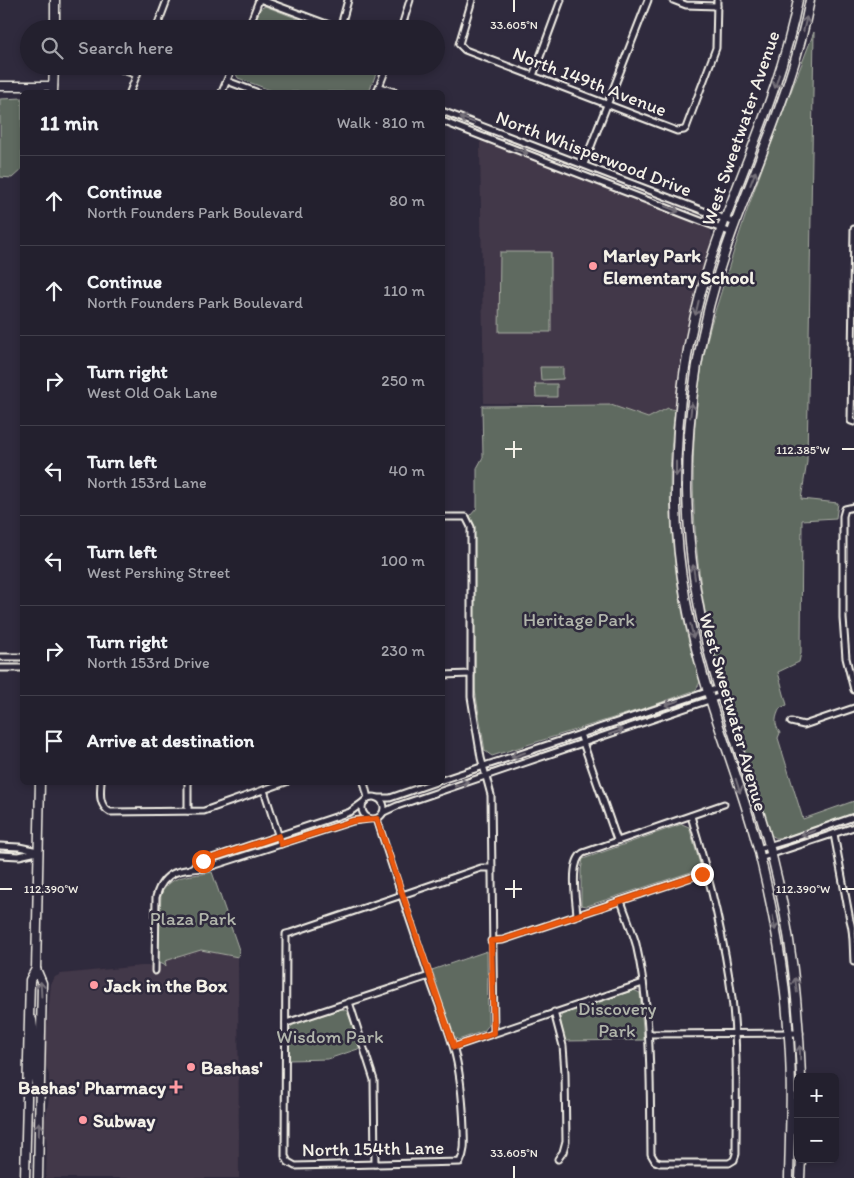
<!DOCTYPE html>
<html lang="en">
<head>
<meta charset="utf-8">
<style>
	body { margin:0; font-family:Itim,sans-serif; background:#2b2836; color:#f1f3f6 }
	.controls { position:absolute; right:15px; bottom:15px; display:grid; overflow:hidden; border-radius:8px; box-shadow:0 2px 8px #0003 }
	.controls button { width:45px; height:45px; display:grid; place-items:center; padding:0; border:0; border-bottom:1px solid #403e4a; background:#23202e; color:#f1f3f6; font:25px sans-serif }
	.stop { position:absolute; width:15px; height:15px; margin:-11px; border:4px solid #ea580c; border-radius:50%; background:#fff }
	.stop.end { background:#ea580c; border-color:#fff; box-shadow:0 1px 5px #0008 }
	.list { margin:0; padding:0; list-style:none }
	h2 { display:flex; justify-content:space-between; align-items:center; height:65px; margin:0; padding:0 20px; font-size:21px }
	h2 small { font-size:16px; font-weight:400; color:#a3a3aa }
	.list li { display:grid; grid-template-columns:32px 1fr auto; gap:15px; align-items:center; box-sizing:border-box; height:90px; padding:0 20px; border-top:1px solid #403e4a }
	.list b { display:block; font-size:19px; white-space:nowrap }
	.list p { margin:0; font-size:16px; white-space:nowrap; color:#a3a3aa }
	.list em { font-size:16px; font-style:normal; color:#a3a3aa }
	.icon { flex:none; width:28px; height:28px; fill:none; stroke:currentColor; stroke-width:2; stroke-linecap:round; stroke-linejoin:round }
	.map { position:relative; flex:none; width:854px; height:1178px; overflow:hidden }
	.search { position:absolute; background:#23202e; box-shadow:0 2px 8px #0003; left:20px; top:20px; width:425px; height:55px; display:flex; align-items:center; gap:12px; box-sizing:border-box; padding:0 18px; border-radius:28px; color:#a3a3aa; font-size:19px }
	.panel { position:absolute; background:#23202e; box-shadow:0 2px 8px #0003; left:20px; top:90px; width:425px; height:695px; border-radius:8px }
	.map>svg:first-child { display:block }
</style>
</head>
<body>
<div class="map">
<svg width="854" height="1178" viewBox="0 0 854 1178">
	<rect width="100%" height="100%" fill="#2f2a3d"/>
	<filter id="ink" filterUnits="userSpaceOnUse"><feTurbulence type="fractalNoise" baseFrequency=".02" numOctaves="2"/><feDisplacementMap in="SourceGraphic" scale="10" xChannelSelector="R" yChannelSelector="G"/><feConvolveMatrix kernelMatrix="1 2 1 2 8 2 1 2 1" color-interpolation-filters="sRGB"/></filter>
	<g filter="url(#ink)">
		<!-- built -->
		<g fill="#433848">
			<path d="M482 138 695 222 707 227 711 231 712 237 711 242 696 290 684 342 675 410 668 408 648 418 611 405 484 403 480 144Z"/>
			<path d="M201 950 238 957 239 1178H46L47 1150 45 1121 49 1098V1075L46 1066V1037L51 984 55 977 61 974 141 966H166L165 961Z"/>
		</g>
		<!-- green -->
		<g fill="#5f6b60" stroke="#aaaea4">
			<path d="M265 6 324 29H252L260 9Z"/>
			<path d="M814 32 807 462 801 499 838 503 836 518 802 520 801 653 799 662 778 672 787 705 780 708C775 718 774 724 780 733L778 738 803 819 854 801V813L785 837 776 838 771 835C759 798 747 760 736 723 722 680 709 638 702 594 690 509 689 423 707 340 712 318 720 297 726 276 751 193 783 112 814 32Z"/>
			<path d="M238 66H379L369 92H275L238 78 235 72Z"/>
			<path d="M22 98V169L12 178 0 177V99Z"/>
			<path d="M500 252H551V332H499Z"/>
			<path d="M540 367H563V379L541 380Z"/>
			<path d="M535 384H557V397H536Z"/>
			<path d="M611 405 648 418 668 408 675 410C666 478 670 548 683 615 687 638 694 660 700 682L696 690 648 707 492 756 485 751 475 690 474 527 470 516 477 508V468L483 457 482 406Z"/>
			<path d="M682 824 689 827 700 864 697 870 587 906 581 905V870L583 859Z"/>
			<path d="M212 872 239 950 238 957 201 950 165 961 166 966 158 962 161 894C173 872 192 877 212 872Z"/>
			<path d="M487 951 488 1026 484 1031 458 1040 454 1037 432 970Z"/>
			<path d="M634 990 640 993 644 1040 565 1041 560 1019 562 1014Z"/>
			<path d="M342 1009 347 1011 361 1048 328 1059 289 1060 290 1028 293 1025Z"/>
		</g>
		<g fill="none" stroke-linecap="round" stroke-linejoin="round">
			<!-- street casing -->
			<g stroke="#f4f1e8" stroke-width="9">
				<g id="street">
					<path d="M262 0 340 29"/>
					<path d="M472 0 459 44 465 50 677 131 684 130 686 128 716 48 717 0"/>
					<path d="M673 0 686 5 717 6"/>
					<path d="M156 29 167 0"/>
					<path d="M248 29 259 0"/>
					<path d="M340 29 348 0"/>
					<path d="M401 29 410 0"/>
					<path d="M119 66 123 70 137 75"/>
					<path d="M533 76 561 0"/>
					<path d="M227 81 256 92"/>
					<path d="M379 87 395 92"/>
					<path d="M130 92 140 66"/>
					<path d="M222 92 233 66"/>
					<path d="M377 92 387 66"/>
					<path d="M442 111 735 223"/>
					<path d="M442 121 732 233"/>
					<path d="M584 164 648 0"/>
					<path d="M854 229 851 421 854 422"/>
					<path d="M854 507 845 509 843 516V618L846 658 854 690"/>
					<path d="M442 517H466L471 527V697L481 758 491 795 494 1033"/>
					<path d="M0 657H22"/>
					<path d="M0 668H22"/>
					<path d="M442 675 471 674"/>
					<path d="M791 722 804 725 854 708"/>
					<path d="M580 734 617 840"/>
					<path d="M442 780 719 688"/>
					<path d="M101 782C100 794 99 806 110 812L204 811 286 782"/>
					<path d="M364 782 368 798"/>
					<path d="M264 790 281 844"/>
					<circle cx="373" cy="808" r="11"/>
					<path d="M377 798H390L436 782"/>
					<path d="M188 811V782"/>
					<path d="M384 812 397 806 721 696"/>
					<path d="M377 819C393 871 411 922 428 974 436 998 446 1022 453 1046 461 1073 463 1101 464 1129 464 1140 466 1151 460 1162L295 1166 288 1162 285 1156 286 934 290 933 402 895 481 868H492"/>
					<path d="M834 834 850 920C854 932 853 949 854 962"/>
					<path d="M0 846 19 847 38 851"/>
					<path d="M758 849 788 840 854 817"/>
					<path d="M0 855 19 856 37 852"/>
					<path d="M760 858 854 827"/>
					<path d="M190 869 203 861 350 812 365 801"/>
					<path d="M621 901C626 915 632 930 636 944 652 1013 650 1084 651 1154L655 1161 660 1163H729L734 1160 736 1154C736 1102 738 1049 732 998 724 936 709 876 691 816"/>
					<path d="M577 915C576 899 569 862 583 853L724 804"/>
					<path d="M491 941 503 940 707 872"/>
					<path d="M155 971 156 897C163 870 182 869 206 868L353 821 369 819"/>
					<path d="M349 1002 374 1080 375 1164"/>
					<path d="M554 1012 563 1046 565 1073 566 1141 563 1152 558 1159"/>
					<path d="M286 1023 429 976"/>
					<path d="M649 1034 800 1033"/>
					<path d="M454 1047 643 983"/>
				</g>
			</g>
			<!-- secondary casing -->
			<g stroke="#f4f1e8" stroke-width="11">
				<g id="secondary">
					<path d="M55 29V0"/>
					<path d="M0 86H53"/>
					<path d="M53 92 54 66"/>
					<path d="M36 969 42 983 38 1178"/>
					<path d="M32 1020 34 1035 33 1071 37 1087"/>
					<path d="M801 1077C798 1000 791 931 772 856 754 786 725 719 708 649 695 597 688 542 687 489 687 401 702 314 732 232 760 155 795 81 810 0"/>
					<path d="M25 1178 30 980 36 969 40 782"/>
					<path d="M789 1178C790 1128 793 1076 788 1026 784 968 773 909 759 852 746 801 727 752 711 702 691 638 677 571 676 505 675 424 684 342 709 265 738 175 780 94 798 0"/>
					<path d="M800 1178 801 1159"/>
				</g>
			</g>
			<!-- street -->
			<use href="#street" stroke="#2f2a3d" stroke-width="5"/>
			<!-- secondary -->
			<use href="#secondary" stroke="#2f2a3d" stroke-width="8"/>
		</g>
		<!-- one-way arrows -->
		<defs><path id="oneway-shaft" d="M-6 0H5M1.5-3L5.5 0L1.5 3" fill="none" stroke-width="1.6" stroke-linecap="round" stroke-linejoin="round" transform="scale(1.25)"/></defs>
		<g stroke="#747079">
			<use href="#oneway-shaft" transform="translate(805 24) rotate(-77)"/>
			<use href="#oneway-shaft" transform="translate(777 81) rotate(107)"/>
			<use href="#oneway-shaft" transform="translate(467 120) rotate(-159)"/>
			<use href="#oneway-shaft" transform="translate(521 151) rotate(21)"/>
			<use href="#oneway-shaft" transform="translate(753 178) rotate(-69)"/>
			<use href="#oneway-shaft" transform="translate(672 209) rotate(21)"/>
			<use href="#oneway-shaft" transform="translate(697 308) rotate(103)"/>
			<use href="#oneway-shaft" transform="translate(691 410) rotate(-84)"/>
			<use href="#oneway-shaft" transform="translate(676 469) rotate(90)"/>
			<use href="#oneway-shaft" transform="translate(694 572) rotate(-98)"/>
			<use href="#oneway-shaft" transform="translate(692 631) rotate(77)"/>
			<use href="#oneway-shaft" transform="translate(672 703) rotate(161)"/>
			<use href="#oneway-shaft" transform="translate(616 732) rotate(-19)"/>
			<use href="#oneway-shaft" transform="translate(518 755) rotate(161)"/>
			<use href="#oneway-shaft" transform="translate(462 784) rotate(-19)"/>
			<use href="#oneway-shaft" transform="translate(738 786) rotate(72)"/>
			<use href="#oneway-shaft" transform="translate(808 833) rotate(161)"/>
			<use href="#oneway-shaft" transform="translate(774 923) rotate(80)"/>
			<use href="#oneway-shaft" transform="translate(796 985) rotate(-97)"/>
			<use href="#oneway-shaft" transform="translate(41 989) rotate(-93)"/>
			<use href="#oneway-shaft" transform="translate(800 1053) rotate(-92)"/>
			<use href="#oneway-shaft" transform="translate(39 1129) rotate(-88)"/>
		</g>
	</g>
	<g fill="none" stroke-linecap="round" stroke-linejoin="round" filter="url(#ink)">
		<!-- route -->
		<path stroke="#ea580c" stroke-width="6" d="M203 861 279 836 281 844 353 821 377 819 454 1047 494 1033 491 941 503 940 702 874"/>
	</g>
	<!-- ticks -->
	<path fill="none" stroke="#f4f1e8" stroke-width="2" d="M514 0V12M514 441V458M505 449H522M842 449H854M514 880V898M0 889H12M505 889H522M842 889H854M514 1166V1178"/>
	<!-- markers -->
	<g fill="#ff9aa2" stroke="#2f2a3d" stroke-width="2">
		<circle cx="593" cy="266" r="5"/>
		<circle cx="94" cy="985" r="5"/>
		<circle cx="191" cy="1067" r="5"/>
		<path d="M173.5 1079.5h5v5h5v5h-5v5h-5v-5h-5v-5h5z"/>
		<circle cx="83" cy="1120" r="5"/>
	</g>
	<g text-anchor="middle" stroke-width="5" stroke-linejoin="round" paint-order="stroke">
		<!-- street labels -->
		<g font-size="19" fill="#f4f1e8" stroke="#2f2a3d">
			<text transform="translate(590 81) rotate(21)" y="7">North 149th Avenue</text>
			<text transform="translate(740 128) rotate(-71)" y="7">West Sweetwater Avenue</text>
			<text transform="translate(594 153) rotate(21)" y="7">North Whisperwood Drive</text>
			<text transform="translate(734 712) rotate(74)" y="7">West Sweetwater Avenue</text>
			<text transform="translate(373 1148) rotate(-1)" y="7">North 154th Lane</text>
		</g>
		<!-- poi labels -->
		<g font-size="19" font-weight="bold" fill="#f4f1e8" stroke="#2f2a3d" text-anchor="start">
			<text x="603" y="262">Marley Park<tspan x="603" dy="22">Elementary School</tspan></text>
			<text x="104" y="992">Jack in the Box</text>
			<text x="201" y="1074">Bashas'</text>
			<text x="166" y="1094" text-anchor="end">Bashas' Pharmacy</text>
			<text x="93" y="1127">Subway</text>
		</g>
		<!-- park labels -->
		<g font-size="19" fill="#b1b5ab" stroke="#2f2a3d">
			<text x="579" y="626">Heritage Park</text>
			<text x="193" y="925">Plaza Park</text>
			<text x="617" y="1015">Discovery<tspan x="617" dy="22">Park</tspan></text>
			<text x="330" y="1043">Wisdom Park</text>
		</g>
	</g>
	<g font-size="12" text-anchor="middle" fill="#f4f1e8" stroke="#2f2a3d" stroke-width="5" stroke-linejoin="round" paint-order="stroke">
		<text x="514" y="29">33.605°N</text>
		<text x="803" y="454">112.385°W</text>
		<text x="51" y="893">112.390°W</text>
		<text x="803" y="893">112.390°W</text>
		<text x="514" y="1157">33.605°N</text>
	</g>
</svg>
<div class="controls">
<button>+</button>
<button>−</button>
</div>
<div class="stop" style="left:203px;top:861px"></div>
<div class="stop end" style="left:702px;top:874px"></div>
<div class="search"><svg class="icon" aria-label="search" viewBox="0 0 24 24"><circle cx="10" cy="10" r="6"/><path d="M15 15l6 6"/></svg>Search here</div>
<section class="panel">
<h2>11 min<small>Walk · 810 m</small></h2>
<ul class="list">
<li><svg class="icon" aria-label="ahead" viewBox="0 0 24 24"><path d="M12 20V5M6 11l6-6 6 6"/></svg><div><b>Continue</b><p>North Founders Park Boulevard</p></div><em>80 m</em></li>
<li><svg class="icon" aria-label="ahead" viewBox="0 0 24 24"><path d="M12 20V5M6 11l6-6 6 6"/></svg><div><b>Continue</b><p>North Founders Park Boulevard</p></div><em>110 m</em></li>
<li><svg class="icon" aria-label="right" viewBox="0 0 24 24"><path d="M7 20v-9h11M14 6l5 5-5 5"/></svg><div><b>Turn right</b><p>West Old Oak Lane</p></div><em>250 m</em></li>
<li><svg class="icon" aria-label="left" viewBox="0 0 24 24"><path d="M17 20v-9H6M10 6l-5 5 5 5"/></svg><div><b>Turn left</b><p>North 153rd Lane</p></div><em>40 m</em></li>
<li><svg class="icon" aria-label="left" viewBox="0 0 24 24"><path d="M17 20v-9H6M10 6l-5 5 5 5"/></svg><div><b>Turn left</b><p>West Pershing Street</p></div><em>100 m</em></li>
<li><svg class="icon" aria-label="right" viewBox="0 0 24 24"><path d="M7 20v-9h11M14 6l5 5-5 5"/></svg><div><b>Turn right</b><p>North 153rd Drive</p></div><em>230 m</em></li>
<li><svg class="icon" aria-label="arrive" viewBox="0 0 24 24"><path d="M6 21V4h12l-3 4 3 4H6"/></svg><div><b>Arrive at destination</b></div></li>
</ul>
</section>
</div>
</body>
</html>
